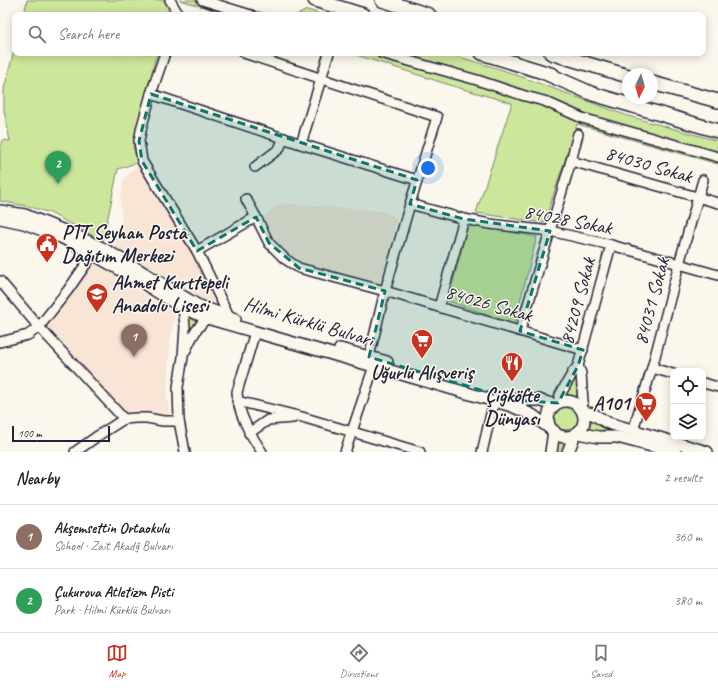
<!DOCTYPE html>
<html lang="en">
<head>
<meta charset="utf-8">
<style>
	body { margin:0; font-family:Caveat,sans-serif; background:#f2f2f2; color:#222 }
	.controls { position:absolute; right:12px; bottom:12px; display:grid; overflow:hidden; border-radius:8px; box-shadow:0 2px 10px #0003 }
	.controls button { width:36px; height:36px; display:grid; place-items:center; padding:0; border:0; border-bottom:1px solid #e0e0e0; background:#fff; color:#222; font:20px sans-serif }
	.compass { position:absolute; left:622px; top:68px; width:36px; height:36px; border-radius:50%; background:#fff; box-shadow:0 2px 10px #0003; rotate:185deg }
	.scale { position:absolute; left:12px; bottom:10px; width:98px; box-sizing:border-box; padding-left:4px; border:2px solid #22223b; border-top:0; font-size:11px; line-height:14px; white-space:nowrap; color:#22223b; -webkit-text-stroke:3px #fbf7ec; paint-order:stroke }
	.you { position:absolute; left:428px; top:168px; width:14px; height:14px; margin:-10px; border:3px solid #fff; border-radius:50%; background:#1a73e8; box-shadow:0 0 0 6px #1a73e833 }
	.badge { display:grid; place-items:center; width:26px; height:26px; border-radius:50%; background:#c8321e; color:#fff; font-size:13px; font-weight:700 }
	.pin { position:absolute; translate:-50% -33px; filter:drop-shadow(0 1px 2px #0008) }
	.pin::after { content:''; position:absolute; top:21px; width:14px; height:12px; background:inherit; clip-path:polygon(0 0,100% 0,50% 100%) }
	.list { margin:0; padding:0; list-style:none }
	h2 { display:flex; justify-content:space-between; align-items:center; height:52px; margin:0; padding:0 16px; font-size:17px }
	h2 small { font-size:13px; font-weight:400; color:#767676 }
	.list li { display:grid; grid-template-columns:26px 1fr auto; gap:12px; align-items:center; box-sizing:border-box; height:64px; padding:0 16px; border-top:1px solid #e0e0e0 }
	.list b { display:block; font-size:15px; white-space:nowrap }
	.list p { margin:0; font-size:13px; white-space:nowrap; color:#767676 }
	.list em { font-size:13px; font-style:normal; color:#767676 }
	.icon { flex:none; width:22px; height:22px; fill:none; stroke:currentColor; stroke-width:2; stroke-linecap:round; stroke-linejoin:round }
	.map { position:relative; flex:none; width:718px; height:452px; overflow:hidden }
	.search { position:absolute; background:#fff; box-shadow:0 2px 10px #0003; left:12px; right:12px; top:12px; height:44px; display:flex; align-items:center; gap:10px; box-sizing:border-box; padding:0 14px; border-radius:8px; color:#767676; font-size:15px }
	.sheet { height:180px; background:#fff }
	nav { display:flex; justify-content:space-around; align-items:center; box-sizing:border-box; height:56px; border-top:1px solid #e0e0e0; background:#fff; font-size:11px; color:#767676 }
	nav a { display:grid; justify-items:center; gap:2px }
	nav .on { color:#c8321e }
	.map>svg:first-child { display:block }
</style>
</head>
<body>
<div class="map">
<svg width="718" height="452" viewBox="0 0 718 452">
	<rect width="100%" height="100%" fill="#fbf7ec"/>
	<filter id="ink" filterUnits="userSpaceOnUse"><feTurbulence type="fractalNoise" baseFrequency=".025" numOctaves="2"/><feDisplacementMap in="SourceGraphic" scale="8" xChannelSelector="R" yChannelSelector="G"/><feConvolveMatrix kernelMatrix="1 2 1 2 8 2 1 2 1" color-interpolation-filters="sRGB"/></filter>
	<g filter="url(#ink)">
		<!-- built -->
		<g fill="#f8e5d6">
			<path d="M139 162 193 252 214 293 213 302 197 298 113 246 122 219 120 203 123 181Z"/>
			<path d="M282 203 381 211 397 218 381 284 304 263 288 253 273 236 264 218 267 213Z"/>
			<path d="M90 260 175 313 170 342 168 373 167 396 170 422 122 417 42 327Z"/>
		</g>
		<!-- green -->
		<g fill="#cce69c" stroke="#77846c">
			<path d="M27 0H165L169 6 167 15H24Z"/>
			<path d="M180 0H212L272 15H230Z"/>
			<path d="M307 10 324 15H297Z"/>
			<path d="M15 47V53H157L135 134 133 148 139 162 118 169 103 241 50 213 31 207 0 201V148L2 140 10 141 4 110V89Z"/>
			<path d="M350 53H446L503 70 628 116 718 141V164L577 124 544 223 476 213 512 103 456 87Z"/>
			<path d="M468 224 537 237 514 324 448 301Z"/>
			<path d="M190 317 197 320 188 335Z"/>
			<path d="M577 373V397L566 394Z"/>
			<circle cx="566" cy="418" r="12"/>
			<path d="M591 419 692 452H686L618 433 590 430Z"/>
			<path d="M556 441 567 443 563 452H555Z"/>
		</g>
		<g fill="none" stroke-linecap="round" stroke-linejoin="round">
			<!-- minor casing -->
			<g stroke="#22223b" stroke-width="12">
				<g id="minor">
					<path d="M170 0 177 12 176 15"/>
					<path d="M202 0 251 15"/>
					<path d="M165 53 151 94 142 126 139 141 142 161 197 251 230 318"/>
					<path d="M244 53 437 117 410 204 385 291 369 357"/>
					<path d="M381 53 477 80 525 96 544 101 582 118 718 157"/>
					<path d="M151 94 301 144 417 180"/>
					<path d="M301 144 329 53"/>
					<path d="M571 161 718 203"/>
					<path d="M255 167 279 149 284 138"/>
					<path d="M246 199 256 217 269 243 285 259 299 268 385 291 583 350"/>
					<path d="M410 204 464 219 490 224 550 231 611 245 679 264 718 275"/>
					<path d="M197 251 256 217"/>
					<path d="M0 281 39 327 124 419"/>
					<path d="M439 307 464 219"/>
					<path d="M183 308 185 327 183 357 178 387 179 421 185 452"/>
					<path d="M520 331 571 161 578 134"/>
					<path d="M255 332 237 392C238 414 250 434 262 452"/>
					<path d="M0 342 28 335 39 327 68 290 93 254"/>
					<path d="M186 350C191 338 197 327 207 318"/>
					<path d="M578 366 581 373 583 402 582 410"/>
					<path d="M652 368 673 374"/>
					<path d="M703 383 718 387"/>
					<path d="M237 401 302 417 420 452"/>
					<path d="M558 403 560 395 573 372 578 366 611 245"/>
					<path d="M633 430 652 368 679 264 703 180"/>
					<path d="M249 433 268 420 293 418"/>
					<path d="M75 452 99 435 124 419 136 418H147L163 421H179"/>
					<path d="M345 452 374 366"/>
					<path d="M482 452 494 401"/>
				</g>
			</g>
			<!-- major casing -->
			<g stroke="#22223b" stroke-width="14">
				<g id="major">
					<path d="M0 211 25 215 72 234 104 249 197 305 235 319"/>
					<path d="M0 218 24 223 61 237 93 254 145 284 183 308 207 318 512 406 532 415 551 429"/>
					<path d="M340 349 387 362"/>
					<path d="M503 397 514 400H538L555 405"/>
					<circle cx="566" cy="419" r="18"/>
					<path d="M583 412 593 414 608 423 707 452"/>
					<path d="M578 433 598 437H617L675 452"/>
					<path d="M551 452 554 431"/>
					<path d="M568 452 575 434"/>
				</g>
			</g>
			<!-- highway casing -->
			<g stroke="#22223b" stroke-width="16">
				<g id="highway">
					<path d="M315 0 363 15"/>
					<path d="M382 0 429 15"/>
					<path d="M482 53 553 75"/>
					<path d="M551 53 628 76"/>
					<path d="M545 73 593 94 718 131"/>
					<path d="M652 83 718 101"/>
				</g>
			</g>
			<!-- minor -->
			<use href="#minor" stroke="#fbf7ec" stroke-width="9"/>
			<!-- major -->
			<use href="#major" stroke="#fbf7ec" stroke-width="11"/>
			<!-- highway -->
			<use href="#highway" stroke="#fbf7ec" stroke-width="13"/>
		</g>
	</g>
	<!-- marked area -->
	<path fill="#0f766e" fill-opacity="0.2" stroke="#0f766e" stroke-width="3" stroke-dasharray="8 5" stroke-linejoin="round" d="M151 94 417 180 410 204 464 219 550 231 520 331 583 350 578 366 558 403 514 400 369 357 385 291 299 268 269 243 256 217 197 251 142 161 139 141Z"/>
	<!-- icons -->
	<defs>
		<g id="civic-pin" transform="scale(1.15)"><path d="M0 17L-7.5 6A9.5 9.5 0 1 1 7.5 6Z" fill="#c8321e" stroke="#fbf7ec"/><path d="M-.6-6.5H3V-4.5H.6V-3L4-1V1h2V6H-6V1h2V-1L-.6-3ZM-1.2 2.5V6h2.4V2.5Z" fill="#fff"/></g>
		<g id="school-pin" transform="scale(1.15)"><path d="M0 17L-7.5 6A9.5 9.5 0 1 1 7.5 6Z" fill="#c8321e" stroke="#fbf7ec"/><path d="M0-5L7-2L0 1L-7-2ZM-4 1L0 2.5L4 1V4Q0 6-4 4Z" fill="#fff"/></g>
		<g id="supermarket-pin" transform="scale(1.15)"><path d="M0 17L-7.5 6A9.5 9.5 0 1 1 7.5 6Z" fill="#c8321e" stroke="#fbf7ec"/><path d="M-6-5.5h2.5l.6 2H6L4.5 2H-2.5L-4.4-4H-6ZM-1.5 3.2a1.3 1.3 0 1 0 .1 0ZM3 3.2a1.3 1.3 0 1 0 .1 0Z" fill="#fff"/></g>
		<g id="restaurant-pin" transform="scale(1.15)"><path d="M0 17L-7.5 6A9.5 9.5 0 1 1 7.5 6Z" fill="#c8321e" stroke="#fbf7ec"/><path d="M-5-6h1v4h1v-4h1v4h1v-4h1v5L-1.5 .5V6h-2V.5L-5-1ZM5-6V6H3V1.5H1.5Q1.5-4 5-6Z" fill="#fff"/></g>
	</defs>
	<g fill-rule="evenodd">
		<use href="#civic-pin" x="47" y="244"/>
		<use href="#school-pin" x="97" y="294"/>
		<use href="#supermarket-pin" x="422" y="340"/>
		<use href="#restaurant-pin" x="512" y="363"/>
		<use href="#supermarket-pin" x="646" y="403"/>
	</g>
	<g text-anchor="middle" stroke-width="3" stroke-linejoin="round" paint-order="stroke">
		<!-- street labels -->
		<g font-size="20" fill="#22223b" stroke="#fbf7ec">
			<text transform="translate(649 164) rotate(16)" y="7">84030 Sokak</text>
			<text transform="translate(568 219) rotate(11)" y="7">84028 Sokak</text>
			<text transform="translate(577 301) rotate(-75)" y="7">84209 Sokak</text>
			<text transform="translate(651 301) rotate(-75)" y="7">84031 Sokak</text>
			<text transform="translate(489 303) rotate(16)" y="7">84026 Sokak</text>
			<text transform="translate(309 321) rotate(16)" y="7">Hilmi Kürklü Bulvarı</text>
		</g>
		<!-- poi labels -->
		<g font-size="20" font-weight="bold" fill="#22223b" stroke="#fbf7ec" text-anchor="start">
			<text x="62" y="239">PTT Seyhan Posta<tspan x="62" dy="23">Dağıtım Merkezi</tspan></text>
			<text x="112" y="289">Ahmet Kurttepeli<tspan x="112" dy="23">Anadolu Lisesi</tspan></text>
			<text x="422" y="379" text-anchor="middle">Uğurlu Alışveriş</text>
			<text x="512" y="402" text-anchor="middle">Çiğköfte<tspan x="512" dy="23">Dünyası</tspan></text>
			<text x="630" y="410" text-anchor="end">A101</text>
		</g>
	</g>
</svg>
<div class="controls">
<button><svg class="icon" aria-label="locate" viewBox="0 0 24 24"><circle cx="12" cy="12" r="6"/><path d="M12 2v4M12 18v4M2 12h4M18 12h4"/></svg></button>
<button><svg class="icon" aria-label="layers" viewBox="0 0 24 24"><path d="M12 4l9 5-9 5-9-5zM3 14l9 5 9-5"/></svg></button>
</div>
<svg class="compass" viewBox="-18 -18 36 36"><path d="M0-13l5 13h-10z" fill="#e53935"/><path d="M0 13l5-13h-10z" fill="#767676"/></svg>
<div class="scale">100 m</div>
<div class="you"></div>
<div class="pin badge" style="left:134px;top:357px;background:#8d6e63">1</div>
<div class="pin badge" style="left:58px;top:184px;background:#2e9e5b">2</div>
<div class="search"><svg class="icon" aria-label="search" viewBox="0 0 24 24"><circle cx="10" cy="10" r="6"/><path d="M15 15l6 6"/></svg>Search here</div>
</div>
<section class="sheet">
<h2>Nearby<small>2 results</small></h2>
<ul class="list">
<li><span class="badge" style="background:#8d6e63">1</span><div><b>Akşemsettin Ortaokulu</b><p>School · Zait Akadğ Bulvarı</p></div><em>360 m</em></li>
<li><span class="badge" style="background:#2e9e5b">2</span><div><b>Çukurova Atletizm Pisti</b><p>Park · Hilmi Kürklü Bulvarı</p></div><em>380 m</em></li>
</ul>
</section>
<nav>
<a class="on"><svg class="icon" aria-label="map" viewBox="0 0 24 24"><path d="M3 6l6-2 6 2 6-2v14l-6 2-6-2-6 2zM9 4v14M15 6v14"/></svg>Map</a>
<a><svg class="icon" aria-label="directions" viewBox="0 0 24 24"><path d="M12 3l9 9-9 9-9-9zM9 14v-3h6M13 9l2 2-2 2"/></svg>Directions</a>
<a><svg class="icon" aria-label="saved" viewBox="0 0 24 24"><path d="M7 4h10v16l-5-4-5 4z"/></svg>Saved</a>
</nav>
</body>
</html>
